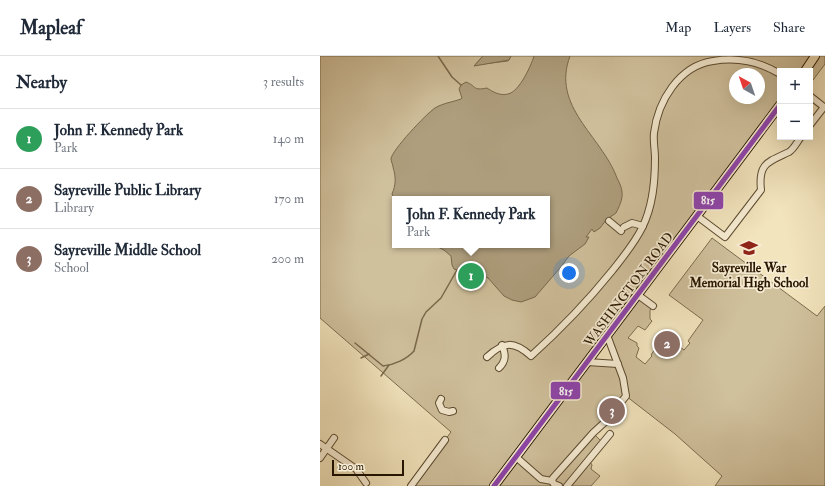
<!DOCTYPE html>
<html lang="en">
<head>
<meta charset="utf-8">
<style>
	body { margin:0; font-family:"IM FELL Double Pica",serif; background:#f2f2f3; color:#1f2937 }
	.controls { position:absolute; right:12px; top:12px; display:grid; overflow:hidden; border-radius:0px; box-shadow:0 4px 16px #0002 }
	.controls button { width:36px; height:36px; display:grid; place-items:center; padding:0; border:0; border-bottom:1px solid #e0e1e3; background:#fff; color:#1f2937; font:20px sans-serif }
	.compass { position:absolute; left:409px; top:12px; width:36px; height:36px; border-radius:50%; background:#fff; box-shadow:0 4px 16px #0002; rotate:320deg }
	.scale { position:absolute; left:12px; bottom:10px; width:72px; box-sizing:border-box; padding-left:4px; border:2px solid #291601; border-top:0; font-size:11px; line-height:14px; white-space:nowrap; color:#291601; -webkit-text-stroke:3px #f7edd4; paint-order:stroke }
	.you { position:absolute; left:249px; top:217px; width:14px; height:14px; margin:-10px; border:3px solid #fff; border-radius:50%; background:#1a73e8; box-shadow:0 0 0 6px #1a73e833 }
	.badge { display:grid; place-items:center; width:26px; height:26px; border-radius:50%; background:#db2777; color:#fff; font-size:13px; font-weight:700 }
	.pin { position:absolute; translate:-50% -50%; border:2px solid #fff; box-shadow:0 1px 4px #0006 }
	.popup { position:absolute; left:72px; top:140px; width:158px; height:52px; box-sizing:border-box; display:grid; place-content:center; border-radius:0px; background:#fff; filter:drop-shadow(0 1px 3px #0005); font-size:13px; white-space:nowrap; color:#747a83 }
	.popup b { font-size:15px; color:#1f2937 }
	.popup::after { content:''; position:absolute; left:50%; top:100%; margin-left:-8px; border:8px solid transparent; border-top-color:#fff }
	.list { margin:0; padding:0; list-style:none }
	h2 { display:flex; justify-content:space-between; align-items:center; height:52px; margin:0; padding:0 16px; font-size:17px }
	h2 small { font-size:13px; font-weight:400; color:#747a83 }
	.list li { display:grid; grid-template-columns:26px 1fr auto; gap:12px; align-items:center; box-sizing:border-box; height:60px; padding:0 16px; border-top:1px solid #e0e1e3 }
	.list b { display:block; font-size:15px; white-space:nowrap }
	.list p { margin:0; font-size:13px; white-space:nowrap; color:#747a83 }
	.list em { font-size:13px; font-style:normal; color:#747a83 }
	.map { position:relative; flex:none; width:505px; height:430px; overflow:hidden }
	header { display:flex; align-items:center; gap:24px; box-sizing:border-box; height:56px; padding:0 20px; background:#fff; border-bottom:1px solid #e0e1e3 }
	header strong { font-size:19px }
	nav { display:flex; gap:22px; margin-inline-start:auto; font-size:14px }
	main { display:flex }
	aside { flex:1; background:#fff }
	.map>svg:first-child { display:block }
</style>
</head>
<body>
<header>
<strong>Mapleaf</strong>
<nav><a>Map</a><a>Layers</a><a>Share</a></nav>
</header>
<main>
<aside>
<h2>Nearby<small>3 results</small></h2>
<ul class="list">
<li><span class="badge" style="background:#2e9e5b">1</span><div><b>John F. Kennedy Park</b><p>Park</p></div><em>140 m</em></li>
<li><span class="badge" style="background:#8d6e63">2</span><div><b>Sayreville Public Library</b><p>Library</p></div><em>170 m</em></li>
<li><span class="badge" style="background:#8d6e63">3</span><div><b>Sayreville Middle School</b><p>School</p></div><em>200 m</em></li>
</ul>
</aside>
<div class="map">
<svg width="505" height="430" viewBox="0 0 505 430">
	<rect width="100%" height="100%" fill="#f2e4bd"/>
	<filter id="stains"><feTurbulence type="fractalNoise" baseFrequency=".005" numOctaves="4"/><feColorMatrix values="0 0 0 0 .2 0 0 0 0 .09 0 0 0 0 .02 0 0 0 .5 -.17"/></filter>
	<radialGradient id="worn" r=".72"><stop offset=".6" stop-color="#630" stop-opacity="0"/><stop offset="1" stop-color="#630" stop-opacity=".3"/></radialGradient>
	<!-- green -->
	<path fill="#d0c19d" stroke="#7c6c4f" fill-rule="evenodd" d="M0 0H163L155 9 188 5 191 0H505V8L490 28V15H460V49L318 239 333 250 330 254V263L332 265 325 274 318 270 308 282 317 287V290L319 292 316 301 325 308 332 300 331 299 335 293 354 292 357 289 364 294 370 287 368 285 383 264 349 239 392 182 497 260 505 250V430H395L402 420 355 378 306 340 273 377 283 387 269 404 272 409 271 413 280 420 271 430H91L131 376 0 262ZM415 18H439V42H415ZM75 143H227V189H75ZM288 280 297 308 268 306Z"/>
	<!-- water -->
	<g fill="#ae9e7d" stroke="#79684b">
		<path d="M163 0H191L189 4 154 10Z"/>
		<path d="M214 0H250C231 51 281 79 297 122 299 126 302 132 302 136 303 143 299 151 296 157L286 164 280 172 274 176 272 173 266 181H269L265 188 249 200 240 212 215 241 201 246 192 244 184 240 168 222 147 212 141 213 140 215 134 213 132 209 131 200 124 194 114 189H227V143H75V145L72 138C76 129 76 121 73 111 73 109 71 105 71 103 71 95 107 57 115 52 123 47 133 46 141 43L142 42 139 33 141 29 146 26C157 30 152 35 167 32 173 36 180 40 188 38 199 36 211 10 214 0Z"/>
	</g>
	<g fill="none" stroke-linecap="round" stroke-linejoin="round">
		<!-- stream -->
		<g stroke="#79684b" stroke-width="1.5">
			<path d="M118 0 132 21 141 29"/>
			<path d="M35 287 63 310C74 309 87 303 94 295L102 263 106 256 121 242 137 214"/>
			<path d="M41 302 49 298"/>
			<path d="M61 320 69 309"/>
		</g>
		<!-- minor casing -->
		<g stroke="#5b4a30" stroke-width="8">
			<g id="minor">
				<path d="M490 40 504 51 490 69"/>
				<path d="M377 160 405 181 441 134C438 107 448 106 469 96 474 93 477 86 481 81"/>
				<path d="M289 165 301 175"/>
				<path d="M304 171 312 167 323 170"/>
				<path d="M318 239 333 250"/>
				<path d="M167 301C184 285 194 285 211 300 241 273 267 246 292 215 303 201 314 188 322 172 333 150 335 126 335 102 335 94 333 85 334 77 338 45 359 10 393 5 417 1 439 5 460 18"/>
				<path d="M267 306 298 308"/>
				<path d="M179 312C186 305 186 299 182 289"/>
				<path d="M121 343 119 347 122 354 129 356 133 355"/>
				<path d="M0 388 36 413 46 427"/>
				<path d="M196 401 221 423 232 425"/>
				<path d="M0 402 14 382"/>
				<path d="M91 430 125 384"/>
				<path d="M239 430 234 428 232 425 233 422 273 377 285 366 306 340 303 322 287 279"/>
				<path d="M247 430 290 378"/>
			</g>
		</g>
		<!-- major casing -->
		<g stroke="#291601" stroke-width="10">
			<g id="major">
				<path d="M485 15 495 0"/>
				<path d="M174 430 460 49"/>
			</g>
		</g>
		<!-- minor -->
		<use href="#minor" stroke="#f7edd4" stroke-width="6"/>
		<!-- major -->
		<use href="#major" stroke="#f2e4bd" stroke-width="8"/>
		<!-- bus-1 casing -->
		<g stroke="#f7edd4" stroke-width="8">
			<path id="bus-1" d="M174 430 460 49"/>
		</g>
		<!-- bus-1 -->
		<use href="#bus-1" stroke="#8e44ad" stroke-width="5"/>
	</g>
	<!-- icons -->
	<defs>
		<g id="school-bare" transform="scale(1.38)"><path d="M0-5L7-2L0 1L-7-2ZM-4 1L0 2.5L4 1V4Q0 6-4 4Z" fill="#8f2418" stroke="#f7edd4" stroke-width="2.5" paint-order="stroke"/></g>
	</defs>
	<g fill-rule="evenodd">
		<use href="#school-bare" x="429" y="192"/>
	</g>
	<g text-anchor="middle" stroke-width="3.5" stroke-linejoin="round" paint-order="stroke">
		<!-- poi labels -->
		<g font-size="13" font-weight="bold" fill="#291601" stroke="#f7edd4">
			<text x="429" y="216">Sayreville War<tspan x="429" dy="15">Memorial High School</tspan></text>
		</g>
		<!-- street labels -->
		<g font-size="13" fill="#291601" stroke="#f7edd4">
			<text transform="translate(308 233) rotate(-53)" y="5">WASHINGTON ROAD</text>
		</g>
	</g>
	<g stroke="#f7edd4" stroke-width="1.5">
		<rect x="373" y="135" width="31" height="19" rx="4" fill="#8e44ad"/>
		<rect x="230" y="325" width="31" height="19" rx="4" fill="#8e44ad"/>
	</g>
	<g font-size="11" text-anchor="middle" font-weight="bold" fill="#fff">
		<text x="388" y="148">815</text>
		<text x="246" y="339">815</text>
	</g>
	<rect width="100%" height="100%" filter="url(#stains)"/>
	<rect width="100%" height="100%" fill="url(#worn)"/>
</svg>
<div class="controls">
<button>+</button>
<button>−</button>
</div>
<svg class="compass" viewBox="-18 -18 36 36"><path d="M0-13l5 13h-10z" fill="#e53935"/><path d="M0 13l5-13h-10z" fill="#747a83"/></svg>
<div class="scale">100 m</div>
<div class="you"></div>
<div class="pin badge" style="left:151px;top:220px;background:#2e9e5b">1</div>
<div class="popup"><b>John F. Kennedy Park</b>Park</div>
<div class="pin badge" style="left:347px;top:288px;background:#8d6e63">2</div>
<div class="pin badge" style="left:292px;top:355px;background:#8d6e63">3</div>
</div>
</main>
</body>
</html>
